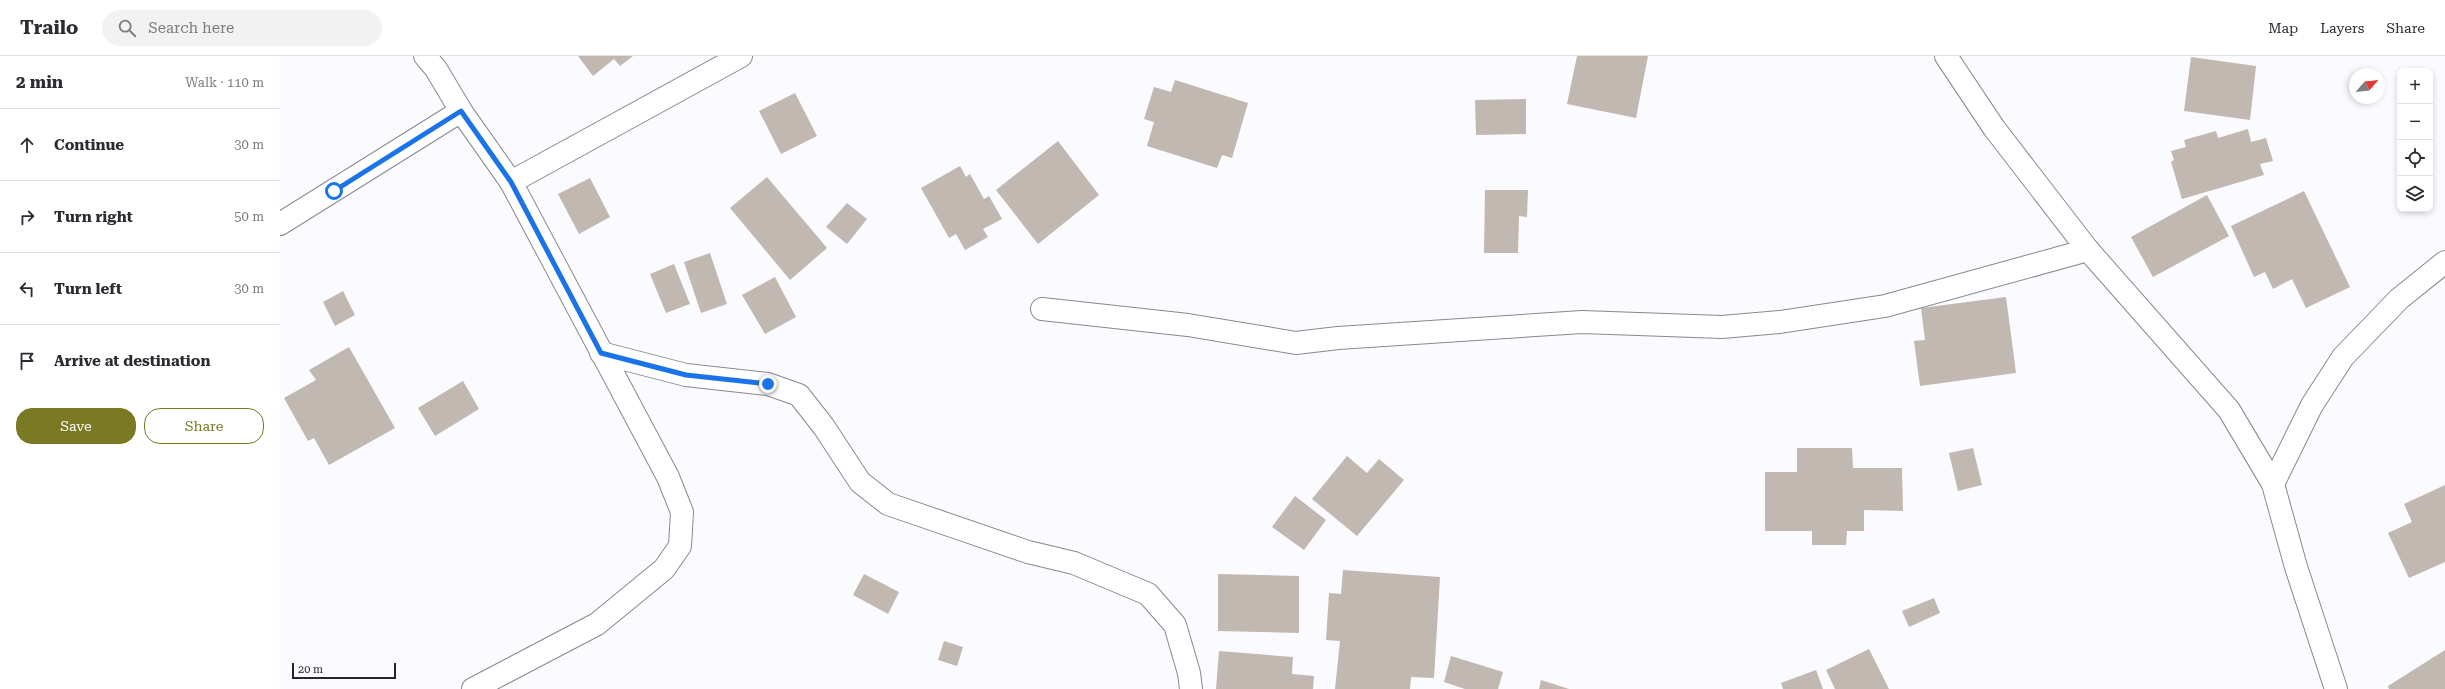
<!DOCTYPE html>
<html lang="en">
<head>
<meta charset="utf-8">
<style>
	body { margin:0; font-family:"Roboto Serif",serif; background:#f2f2f3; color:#2b2b33 }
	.controls { position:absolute; right:12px; top:12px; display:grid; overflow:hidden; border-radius:8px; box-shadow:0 2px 6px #0003 }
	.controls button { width:36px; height:36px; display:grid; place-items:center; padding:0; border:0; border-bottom:1px solid #e1e1e2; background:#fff; color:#2b2b33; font:20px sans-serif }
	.compass { position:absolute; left:2069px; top:12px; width:36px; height:36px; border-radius:50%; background:#fff; box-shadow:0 2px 6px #0003; rotate:62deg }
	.scale { position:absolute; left:12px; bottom:10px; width:104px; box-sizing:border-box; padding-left:4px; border:2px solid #262529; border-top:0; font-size:11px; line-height:14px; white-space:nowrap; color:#262529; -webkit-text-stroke:3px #fbfafe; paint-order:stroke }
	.stop { position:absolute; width:12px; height:12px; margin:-9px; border:3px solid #1a73e8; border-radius:50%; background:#fff }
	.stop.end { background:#1a73e8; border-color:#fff; box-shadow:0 1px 4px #0008 }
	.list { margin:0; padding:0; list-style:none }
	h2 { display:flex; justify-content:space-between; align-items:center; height:52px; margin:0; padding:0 16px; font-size:17px }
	h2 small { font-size:13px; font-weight:400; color:#7c7c81 }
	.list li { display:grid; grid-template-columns:26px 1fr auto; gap:12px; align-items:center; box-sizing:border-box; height:72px; padding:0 16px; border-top:1px solid #e1e1e2 }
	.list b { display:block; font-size:15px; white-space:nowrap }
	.list em { font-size:13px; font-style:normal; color:#7c7c81 }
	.actions { display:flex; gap:8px; padding:12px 16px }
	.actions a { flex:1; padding:9px 0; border:1px solid #797a23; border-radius:16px; text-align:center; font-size:14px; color:#797a23 }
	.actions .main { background:#797a23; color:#fff }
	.icon { flex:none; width:22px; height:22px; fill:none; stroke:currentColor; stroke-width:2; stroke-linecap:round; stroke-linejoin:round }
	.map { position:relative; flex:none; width:2165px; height:633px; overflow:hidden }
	header { display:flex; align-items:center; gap:24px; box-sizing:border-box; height:56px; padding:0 20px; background:#fff; border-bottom:1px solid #e1e1e2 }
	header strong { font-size:19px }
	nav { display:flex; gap:22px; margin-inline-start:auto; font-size:14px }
	.search { width:280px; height:36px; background:#f2f2f3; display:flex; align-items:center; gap:10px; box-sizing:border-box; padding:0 14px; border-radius:22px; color:#7c7c81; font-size:15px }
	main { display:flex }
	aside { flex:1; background:#fff }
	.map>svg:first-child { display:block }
</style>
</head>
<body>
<header>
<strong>Trailo</strong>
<div class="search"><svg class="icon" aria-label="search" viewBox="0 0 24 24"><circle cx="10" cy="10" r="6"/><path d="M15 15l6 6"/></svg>Search here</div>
<nav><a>Map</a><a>Layers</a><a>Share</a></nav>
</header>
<main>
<aside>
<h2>2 min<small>Walk · 110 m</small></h2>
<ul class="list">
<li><svg class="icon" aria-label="ahead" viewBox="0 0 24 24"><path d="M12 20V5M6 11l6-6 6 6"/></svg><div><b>Continue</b></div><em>30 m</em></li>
<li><svg class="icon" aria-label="right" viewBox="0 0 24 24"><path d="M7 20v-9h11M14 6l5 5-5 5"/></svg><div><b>Turn right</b></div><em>50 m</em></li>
<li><svg class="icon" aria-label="left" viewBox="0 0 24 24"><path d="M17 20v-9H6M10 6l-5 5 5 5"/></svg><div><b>Turn left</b></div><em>30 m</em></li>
<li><svg class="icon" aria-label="arrive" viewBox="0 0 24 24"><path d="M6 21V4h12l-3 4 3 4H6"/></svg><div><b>Arrive at destination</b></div></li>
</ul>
<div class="actions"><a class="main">Save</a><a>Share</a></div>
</aside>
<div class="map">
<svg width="2165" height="633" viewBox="0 0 2165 633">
	<rect width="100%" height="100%" fill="#fbfafe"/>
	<!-- building -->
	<g fill="#c0b8b1">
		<path d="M298 0H353L340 10 334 3 313 20Z"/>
		<path d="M1297 0H1368L1356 62 1287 48Z"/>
		<path d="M1911 1 1976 10 1970 64 1904 55Z"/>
		<path d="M895 24 968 47 952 102 942 99 937 112 867 90 874 66 864 63 874 31 891 36Z"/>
		<path d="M515 37 537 80 501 98 479 55Z"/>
		<path d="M1246 43V78L1196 79 1195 44Z"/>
		<path d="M1968 73 1971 86 1986 82 1993 105 1980 108 1984 119 1902 143 1891 106 1894 104 1891 95 1906 91 1904 84 1936 75 1938 82Z"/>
		<path d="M778 85 819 139 758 188 716 134Z"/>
		<path d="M680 110 686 121 690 118 704 143 709 140 722 163 703 173 708 181 685 194 676 178 669 182 641 132Z"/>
		<path d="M487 121 547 192 510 224 450 152Z"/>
		<path d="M310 122 330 161 299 178 278 138Z"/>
		<path d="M1205 134H1248L1247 161 1239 160 1238 197H1204Z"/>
		<path d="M2024 135 2070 231 2026 252 2012 223 1993 233 1985 216 1974 221 1951 170Z"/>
		<path d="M1927 139 1949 180 1873 221 1851 181Z"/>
		<path d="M567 147 587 163 567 188 546 171Z"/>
		<path d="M430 197 447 248 421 257 404 206Z"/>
		<path d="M394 208 410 248 386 257 370 218Z"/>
		<path d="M495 221 516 261 485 278 462 239Z"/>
		<path d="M63 235 75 259 55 270 43 246Z"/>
		<path d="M1726 241 1736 317 1640 330 1634 285 1645 284 1641 252Z"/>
		<path d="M69 291 115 372 49 409 34 382 28 385 4 342 36 324 29 314Z"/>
		<path d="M183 325 199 353 155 380 138 352Z"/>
		<path d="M1517 392H1572L1573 412H1622L1623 455 1584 454V475H1567L1566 489H1532V475H1485V416H1517Z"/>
		<path d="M1693 392 1702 429 1678 435 1669 397Z"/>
		<path d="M1067 400 1087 417 1099 403 1124 424 1077 480 1032 443Z"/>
		<path d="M2165 429V506L2129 522 2108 477 2132 466 2124 448Z"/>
		<path d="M1015 440 1046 464 1024 494 992 471Z"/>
		<path d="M1063 514 1160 521 1154 622 1131 621 1130 633H1055L1060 585 1046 584 1049 537 1061 538Z"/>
		<path d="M584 518 619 536 608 558 573 539Z"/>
		<path d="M938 518 1019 520V577L938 575Z"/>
		<path d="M1654 542 1660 557 1629 571 1622 555Z"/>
		<path d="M664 585 683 591 677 610 658 604Z"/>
		<path d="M1589 593 1609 633H1555L1546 614Z"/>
		<path d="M2165 594V633H2109L2108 630Z"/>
		<path d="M939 595 1013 601 1012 618 1034 620 1033 633H936Z"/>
		<path d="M1171 600 1223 616 1218 633H1185L1164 626Z"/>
		<path d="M1536 614 1543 633H1503L1501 627Z"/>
		<path d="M1261 624 1289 633H1259Z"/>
	</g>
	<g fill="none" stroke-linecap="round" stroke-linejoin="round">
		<!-- minor casing -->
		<g stroke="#898790" stroke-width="24">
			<g id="minor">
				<path d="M145 0 156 13 181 55 231 126 388 421 402 456 400 490 384 513 317 568 193 633"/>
				<path d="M1666 0 1714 72 1808 194 1949 354 1993 428 2016 511 2056 633"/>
				<path d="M231 126 461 0"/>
				<path d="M0 168 181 55"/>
				<path d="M762 253 908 269 1016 287 1058 282 1302 266 1442 271 1500 266 1605 250 1808 194"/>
				<path d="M321 297 406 319 488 328 519 339 544 371 580 426 608 448 748 496 794 507 868 538 895 569 909 617 911 633"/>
				<path d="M1993 428 2032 349 2063 301 2119 243 2165 206"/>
			</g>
		</g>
		<!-- minor -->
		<use href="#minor" stroke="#fff" stroke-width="22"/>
	</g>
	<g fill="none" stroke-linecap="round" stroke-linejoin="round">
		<!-- route -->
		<path stroke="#1a73e8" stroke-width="5" d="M54 135 181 55 231 126 321 297 406 319 488 328"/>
	</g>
</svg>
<div class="controls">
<button>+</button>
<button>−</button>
<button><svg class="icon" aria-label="locate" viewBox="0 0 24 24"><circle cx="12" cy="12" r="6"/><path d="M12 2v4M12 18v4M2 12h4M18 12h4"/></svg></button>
<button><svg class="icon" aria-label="layers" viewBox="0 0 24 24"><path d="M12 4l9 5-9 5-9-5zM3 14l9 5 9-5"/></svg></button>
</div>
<svg class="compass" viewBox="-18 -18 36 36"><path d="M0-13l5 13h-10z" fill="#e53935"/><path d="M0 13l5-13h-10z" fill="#7c7c81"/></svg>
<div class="scale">20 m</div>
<div class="stop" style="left:54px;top:135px"></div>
<div class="stop end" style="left:488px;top:328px"></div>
</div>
</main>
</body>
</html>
